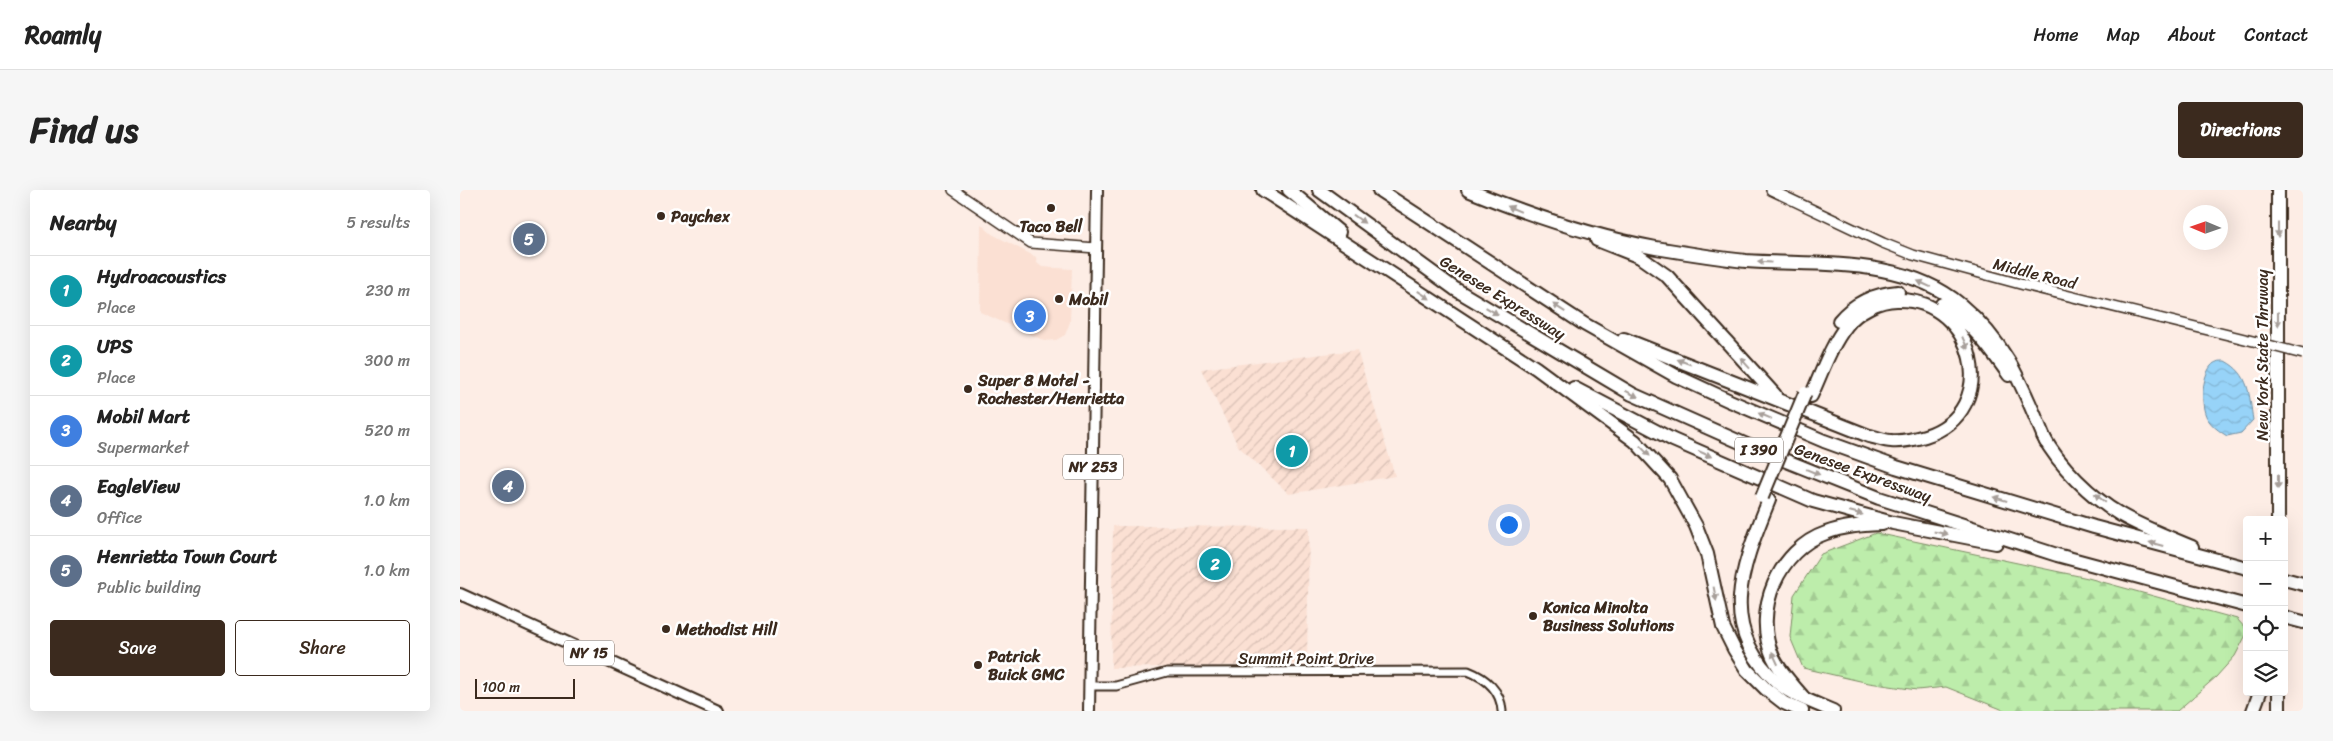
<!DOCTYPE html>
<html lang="en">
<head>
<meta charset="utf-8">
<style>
	body { margin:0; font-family:Sriracha,sans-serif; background:#f6f6f6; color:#222 }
	.controls { position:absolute; right:15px; bottom:15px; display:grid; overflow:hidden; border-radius:5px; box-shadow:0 5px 20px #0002 }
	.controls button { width:45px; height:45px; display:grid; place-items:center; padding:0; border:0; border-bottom:1px solid #e0e0e0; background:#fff; color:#222; font:25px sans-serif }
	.compass { position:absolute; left:1723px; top:15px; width:45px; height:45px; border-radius:50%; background:#fff; box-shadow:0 5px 20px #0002; rotate:272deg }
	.scale { position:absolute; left:15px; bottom:12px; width:100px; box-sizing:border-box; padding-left:5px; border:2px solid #3b2a1e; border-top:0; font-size:14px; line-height:18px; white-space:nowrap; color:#3b2a1e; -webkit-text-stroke:4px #fff; paint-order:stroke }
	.you { position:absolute; left:1048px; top:334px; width:18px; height:18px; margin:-12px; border:4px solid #fff; border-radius:50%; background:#1a73e8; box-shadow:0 0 0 8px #1a73e833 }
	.badge { display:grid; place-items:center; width:32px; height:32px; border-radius:50%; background:#3b2a1e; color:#fff; font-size:16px; font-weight:700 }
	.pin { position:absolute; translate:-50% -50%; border:2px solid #fff; box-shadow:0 1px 5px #0006 }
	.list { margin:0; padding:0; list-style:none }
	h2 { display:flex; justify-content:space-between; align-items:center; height:65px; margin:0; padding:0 20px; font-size:21px }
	h2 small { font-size:16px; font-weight:400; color:#767676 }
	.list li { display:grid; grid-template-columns:32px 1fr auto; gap:15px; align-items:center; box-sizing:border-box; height:70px; padding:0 20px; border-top:1px solid #e0e0e0 }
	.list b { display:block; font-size:19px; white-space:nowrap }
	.list p { margin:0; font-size:16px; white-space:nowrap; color:#767676 }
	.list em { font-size:16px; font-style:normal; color:#767676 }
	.actions { display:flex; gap:10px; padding:15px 20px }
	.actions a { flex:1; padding:11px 0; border:1px solid #3b2a1e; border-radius:5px; text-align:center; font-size:18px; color:#3b2a1e }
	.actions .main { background:#3b2a1e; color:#fff }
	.icon { flex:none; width:28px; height:28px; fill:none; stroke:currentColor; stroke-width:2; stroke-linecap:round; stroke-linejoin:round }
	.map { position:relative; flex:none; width:1843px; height:521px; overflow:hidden; border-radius:5px }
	header { display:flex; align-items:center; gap:30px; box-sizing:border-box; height:70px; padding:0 25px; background:#fff; border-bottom:1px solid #e0e0e0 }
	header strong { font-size:24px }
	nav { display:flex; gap:28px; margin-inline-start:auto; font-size:18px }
	.intro { display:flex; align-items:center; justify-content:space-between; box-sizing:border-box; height:120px; padding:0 30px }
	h1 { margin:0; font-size:35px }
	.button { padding:12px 22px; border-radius:5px; background:#3b2a1e; color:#fff; font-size:18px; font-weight:700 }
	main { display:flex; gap:30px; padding:0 30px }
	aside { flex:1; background:#fff; border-radius:5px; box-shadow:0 5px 20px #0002 }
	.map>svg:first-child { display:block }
</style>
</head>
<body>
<header>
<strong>Roamly</strong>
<nav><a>Home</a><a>Map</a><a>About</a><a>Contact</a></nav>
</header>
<div class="intro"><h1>Find us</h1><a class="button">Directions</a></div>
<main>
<aside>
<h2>Nearby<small>5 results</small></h2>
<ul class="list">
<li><span class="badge" style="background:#0f9aa8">1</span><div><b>Hydroacoustics</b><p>Place</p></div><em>230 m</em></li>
<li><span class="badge" style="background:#0f9aa8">2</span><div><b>UPS</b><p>Place</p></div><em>300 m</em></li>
<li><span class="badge" style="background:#3f7fe0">3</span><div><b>Mobil Mart</b><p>Supermarket</p></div><em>520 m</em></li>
<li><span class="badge" style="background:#5c6f8a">4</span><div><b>EagleView</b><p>Office</p></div><em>1.0 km</em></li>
<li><span class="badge" style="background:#5c6f8a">5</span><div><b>Henrietta Town Court</b><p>Public building</p></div><em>1.0 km</em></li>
</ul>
<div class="actions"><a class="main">Save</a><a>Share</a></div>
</aside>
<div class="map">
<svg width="1843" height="521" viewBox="0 0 1843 521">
	<defs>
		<pattern id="industrial-furrows" width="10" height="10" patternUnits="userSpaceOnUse" patternTransform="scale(1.25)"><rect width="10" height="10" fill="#fbe0d3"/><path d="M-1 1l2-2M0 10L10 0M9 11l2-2" fill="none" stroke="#d8c0b5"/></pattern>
		<pattern id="forest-firs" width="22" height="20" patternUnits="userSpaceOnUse" patternTransform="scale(1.25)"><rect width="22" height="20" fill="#bdedab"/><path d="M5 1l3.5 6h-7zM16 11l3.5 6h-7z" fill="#a3cb93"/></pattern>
		<pattern id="water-waves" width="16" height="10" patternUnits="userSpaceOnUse" patternTransform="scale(1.25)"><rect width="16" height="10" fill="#97d3f8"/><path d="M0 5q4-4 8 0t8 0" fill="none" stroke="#83b5d4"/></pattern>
	</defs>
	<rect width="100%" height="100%" fill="#fdede5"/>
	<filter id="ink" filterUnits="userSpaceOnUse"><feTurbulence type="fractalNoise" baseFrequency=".02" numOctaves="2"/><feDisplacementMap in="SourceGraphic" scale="10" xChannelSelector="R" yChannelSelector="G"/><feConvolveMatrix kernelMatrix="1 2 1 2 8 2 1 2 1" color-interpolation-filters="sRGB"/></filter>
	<g filter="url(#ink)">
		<!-- built -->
		<path fill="#fbe0d3" d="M521 34 532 44 576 67 577 73 582 77 612 79 610 132 605 145 596 150 585 151 520 122Z"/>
		<!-- industrial -->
		<g fill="url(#industrial-furrows)">
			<path d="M897 160 935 286 829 304 778 256 741 179Z"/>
			<path d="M653 336 849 337 847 474 651 478Z"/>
		</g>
		<!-- forest -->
		<path fill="url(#forest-firs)" stroke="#7c8c64" d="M1416 343 1628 388 1777 429 1787 440V443L1775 466 1756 487 1717 521H1546L1486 497 1457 500 1409 493 1343 478 1330 447 1334 405 1361 364Z"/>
		<!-- water -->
		<path fill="url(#water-waves)" stroke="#728fa1" d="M1765 171C1790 184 1789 205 1793 230L1781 243 1767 246C1759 241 1752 236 1747 228 1740 215 1742 187 1751 176 1755 171 1760 171 1765 171Z"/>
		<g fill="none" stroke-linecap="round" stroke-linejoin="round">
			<!-- minor casing -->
			<g stroke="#3b2a1e" stroke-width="11">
				<path id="minor" d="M629 496H656L707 482 1008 481C1026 488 1041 501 1042 521"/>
			</g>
			<!-- tertiary casing -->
			<g stroke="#3b2a1e" stroke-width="12">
				<g id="tertiary">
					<path d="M493 0 571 53 636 58"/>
					<path d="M1311 0 1423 53 1453 65 1564 95 1797 152"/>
				</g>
			</g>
			<!-- primary casing -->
			<g stroke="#3b2a1e" stroke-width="14">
				<g id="primary">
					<path d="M0 404 258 521"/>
					<path d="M629 521 637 0"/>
				</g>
			</g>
			<!-- motorway casing -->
			<g stroke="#3b2a1e" stroke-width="16">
				<g id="motorway">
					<path d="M803 0 1076 178 1175 251 1210 289 1236 336 1247 364 1263 437 1274 459 1287 480 1306 499 1324 513 1342 521"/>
					<path d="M829 0 879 42"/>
					<path d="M859 0 995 99 1172 204 1289 256 1419 308 1597 365 1787 416"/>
					<path d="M919 0 1124 134 1216 186 1270 211 1364 251 1436 277 1634 337 1787 378"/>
					<path d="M1008 0C1069 25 1131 46 1196 58 1226 63 1256 68 1286 71 1357 76 1443 66 1501 115 1548 154 1563 198 1586 252"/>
					<path d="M1818 0V330"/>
					<path d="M1137 50 1180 67 1207 86 1315 205"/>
					<path d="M1482 114C1511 132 1530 158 1549 185"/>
					<path d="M1379 131C1395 112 1414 104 1438 102"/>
					<path d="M1164 149 1409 246C1416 247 1424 251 1431 251 1442 252 1455 249 1465 246 1544 221 1515 108 1437 110 1419 110 1398 121 1387 135 1371 155 1362 182 1351 206"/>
					<path d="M1114 198 1213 250 1353 311 1433 333 1536 353"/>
					<path d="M1583 246C1599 276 1632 308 1661 325 1684 338 1708 347 1732 357"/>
					<path d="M1309 310C1283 375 1255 437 1318 493 1333 506 1355 513 1373 521"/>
					<path d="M1824 389 1843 394"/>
					<path d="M1824 427 1843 432"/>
					<path d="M1819 502V521"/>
					<path d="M1343 507C1333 495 1320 482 1313 467 1292 421 1319 359 1366 343 1383 336 1404 335 1422 334"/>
					<path d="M1793 521 1800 502"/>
				</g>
			</g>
			<!-- minor -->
			<use href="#minor" stroke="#fff" stroke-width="7"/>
			<!-- tertiary -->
			<use href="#tertiary" stroke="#fff" stroke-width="9"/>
			<!-- primary -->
			<use href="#primary" stroke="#fff" stroke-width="10"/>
			<!-- motorway -->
			<use href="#motorway" stroke="#fff" stroke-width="12"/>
			<!-- tertiary-bridge casing -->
			<g stroke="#3b2a1e" stroke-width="12" stroke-linecap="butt">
				<path id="tertiary-bridge" d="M1797 152 1843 164"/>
			</g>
			<!-- motorway-bridge casing -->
			<g stroke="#3b2a1e" stroke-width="16" stroke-linecap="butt">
				<path id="motorway-bridge" d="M1302 307 1345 203"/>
			</g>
			<!-- tertiary-bridge -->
			<use href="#tertiary-bridge" stroke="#fff" stroke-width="9"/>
			<!-- motorway-bridge -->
			<use href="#motorway-bridge" stroke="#fff" stroke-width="12"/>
		</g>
		<!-- one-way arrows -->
		<defs><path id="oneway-solid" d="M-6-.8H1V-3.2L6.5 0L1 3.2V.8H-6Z" transform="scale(1.25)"/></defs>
		<g fill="#a79f9a">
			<use href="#oneway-solid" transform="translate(1054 19) rotate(-157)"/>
			<use href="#oneway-solid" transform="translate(899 29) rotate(36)"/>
			<use href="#oneway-solid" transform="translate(1818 40) rotate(90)"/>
			<use href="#oneway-solid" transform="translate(1304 72) rotate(-177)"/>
			<use href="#oneway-solid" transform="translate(1464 94) rotate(-155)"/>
			<use href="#oneway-solid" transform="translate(964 105) rotate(33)"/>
			<use href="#oneway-solid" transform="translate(1099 118) rotate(-147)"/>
			<use href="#oneway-solid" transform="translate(1032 121) rotate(31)"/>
			<use href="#oneway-solid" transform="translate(1818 129) rotate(90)"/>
			<use href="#oneway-solid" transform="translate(1505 153) rotate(66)"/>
			<use href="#oneway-solid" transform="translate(1224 172) rotate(-159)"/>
			<use href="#oneway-solid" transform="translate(1285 173) rotate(-132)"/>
			<use href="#oneway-solid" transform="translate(1172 204) rotate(27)"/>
			<use href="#oneway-solid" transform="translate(1305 226) rotate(-157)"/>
			<use href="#oneway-solid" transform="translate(1185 261) rotate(46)"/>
			<use href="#oneway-solid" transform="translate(1245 264) rotate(24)"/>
			<use href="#oneway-solid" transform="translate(1353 282) rotate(22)"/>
			<use href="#oneway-solid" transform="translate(1818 292) rotate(90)"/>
			<use href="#oneway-solid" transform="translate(1640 308) rotate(-141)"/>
			<use href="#oneway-solid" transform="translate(1540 309) rotate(-164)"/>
			<use href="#oneway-solid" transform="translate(1396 323) rotate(15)"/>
			<use href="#oneway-solid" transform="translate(1481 343) rotate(11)"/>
			<use href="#oneway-solid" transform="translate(1696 354) rotate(-165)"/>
			<use href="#oneway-solid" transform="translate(1255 404) rotate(79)"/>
			<use href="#oneway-solid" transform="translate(1315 468) rotate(-115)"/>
		</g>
	</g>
	<!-- markers -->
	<g fill="#3b2a1e" stroke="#fff" stroke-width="2">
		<circle cx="591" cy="18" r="5"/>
		<circle cx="201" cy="26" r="5"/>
		<circle cx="599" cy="109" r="5"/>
		<circle cx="508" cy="199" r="5"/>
		<circle cx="1073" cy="426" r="5"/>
		<circle cx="206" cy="439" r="5"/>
		<circle cx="518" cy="475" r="5"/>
	</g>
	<g text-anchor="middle" stroke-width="5" stroke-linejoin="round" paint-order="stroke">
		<!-- shield labels -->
		<g fill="#fff" stroke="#766a62" stroke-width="1">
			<rect x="1275" y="247.5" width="48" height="25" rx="4"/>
			<rect x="603" y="264.5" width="60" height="25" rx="4"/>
			<rect x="104" y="450.5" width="50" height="25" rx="4"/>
		</g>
		<g font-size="15" font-weight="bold" fill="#3b2a1e">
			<text x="1299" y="265">I 390</text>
			<text x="633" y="282">NY 253</text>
			<text x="129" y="468">NY 15</text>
		</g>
		<!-- poi labels -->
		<g font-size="16" font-weight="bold" fill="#3b2a1e" stroke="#fff" text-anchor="start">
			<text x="211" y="32">Paychex</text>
			<text x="591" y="42" text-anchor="middle">Taco Bell</text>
			<text x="609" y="115">Mobil</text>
			<text x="518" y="196">Super 8 Motel -<tspan x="518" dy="18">Rochester/Henrietta</tspan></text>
			<text x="1083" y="423">Konica Minolta<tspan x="1083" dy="18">Business Solutions</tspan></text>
			<text x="216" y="445">Methodist Hill</text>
			<text x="528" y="472">Patrick<tspan x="528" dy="18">Buick GMC</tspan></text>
		</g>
		<!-- street labels -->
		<g font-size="16" fill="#3b2a1e" stroke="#fff">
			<text transform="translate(1575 83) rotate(14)" y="6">Middle Road</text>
			<text transform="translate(1043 107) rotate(32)" y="6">Genesee Expressway</text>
			<text transform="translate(1802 165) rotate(-90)" y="6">New York State Thruway</text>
			<text transform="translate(1403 282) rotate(20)" y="6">Genesee Expressway</text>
			<text x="846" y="474">Summit Point Drive</text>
		</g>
	</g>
</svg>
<div class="controls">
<button>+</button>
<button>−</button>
<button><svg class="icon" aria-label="locate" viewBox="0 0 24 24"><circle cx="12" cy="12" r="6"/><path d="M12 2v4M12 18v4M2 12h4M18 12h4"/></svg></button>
<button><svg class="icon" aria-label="layers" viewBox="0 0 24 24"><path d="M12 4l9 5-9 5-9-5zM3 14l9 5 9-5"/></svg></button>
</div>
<svg class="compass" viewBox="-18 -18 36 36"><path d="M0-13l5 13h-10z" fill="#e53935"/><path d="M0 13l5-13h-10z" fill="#767676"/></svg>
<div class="scale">100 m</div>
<div class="you"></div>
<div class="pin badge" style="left:832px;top:261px;background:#0f9aa8">1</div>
<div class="pin badge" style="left:755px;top:374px;background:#0f9aa8">2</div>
<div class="pin badge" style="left:570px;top:126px;background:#3f7fe0">3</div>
<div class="pin badge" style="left:48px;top:296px;background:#5c6f8a">4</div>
<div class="pin badge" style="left:69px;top:49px;background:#5c6f8a">5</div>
</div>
</main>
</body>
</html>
